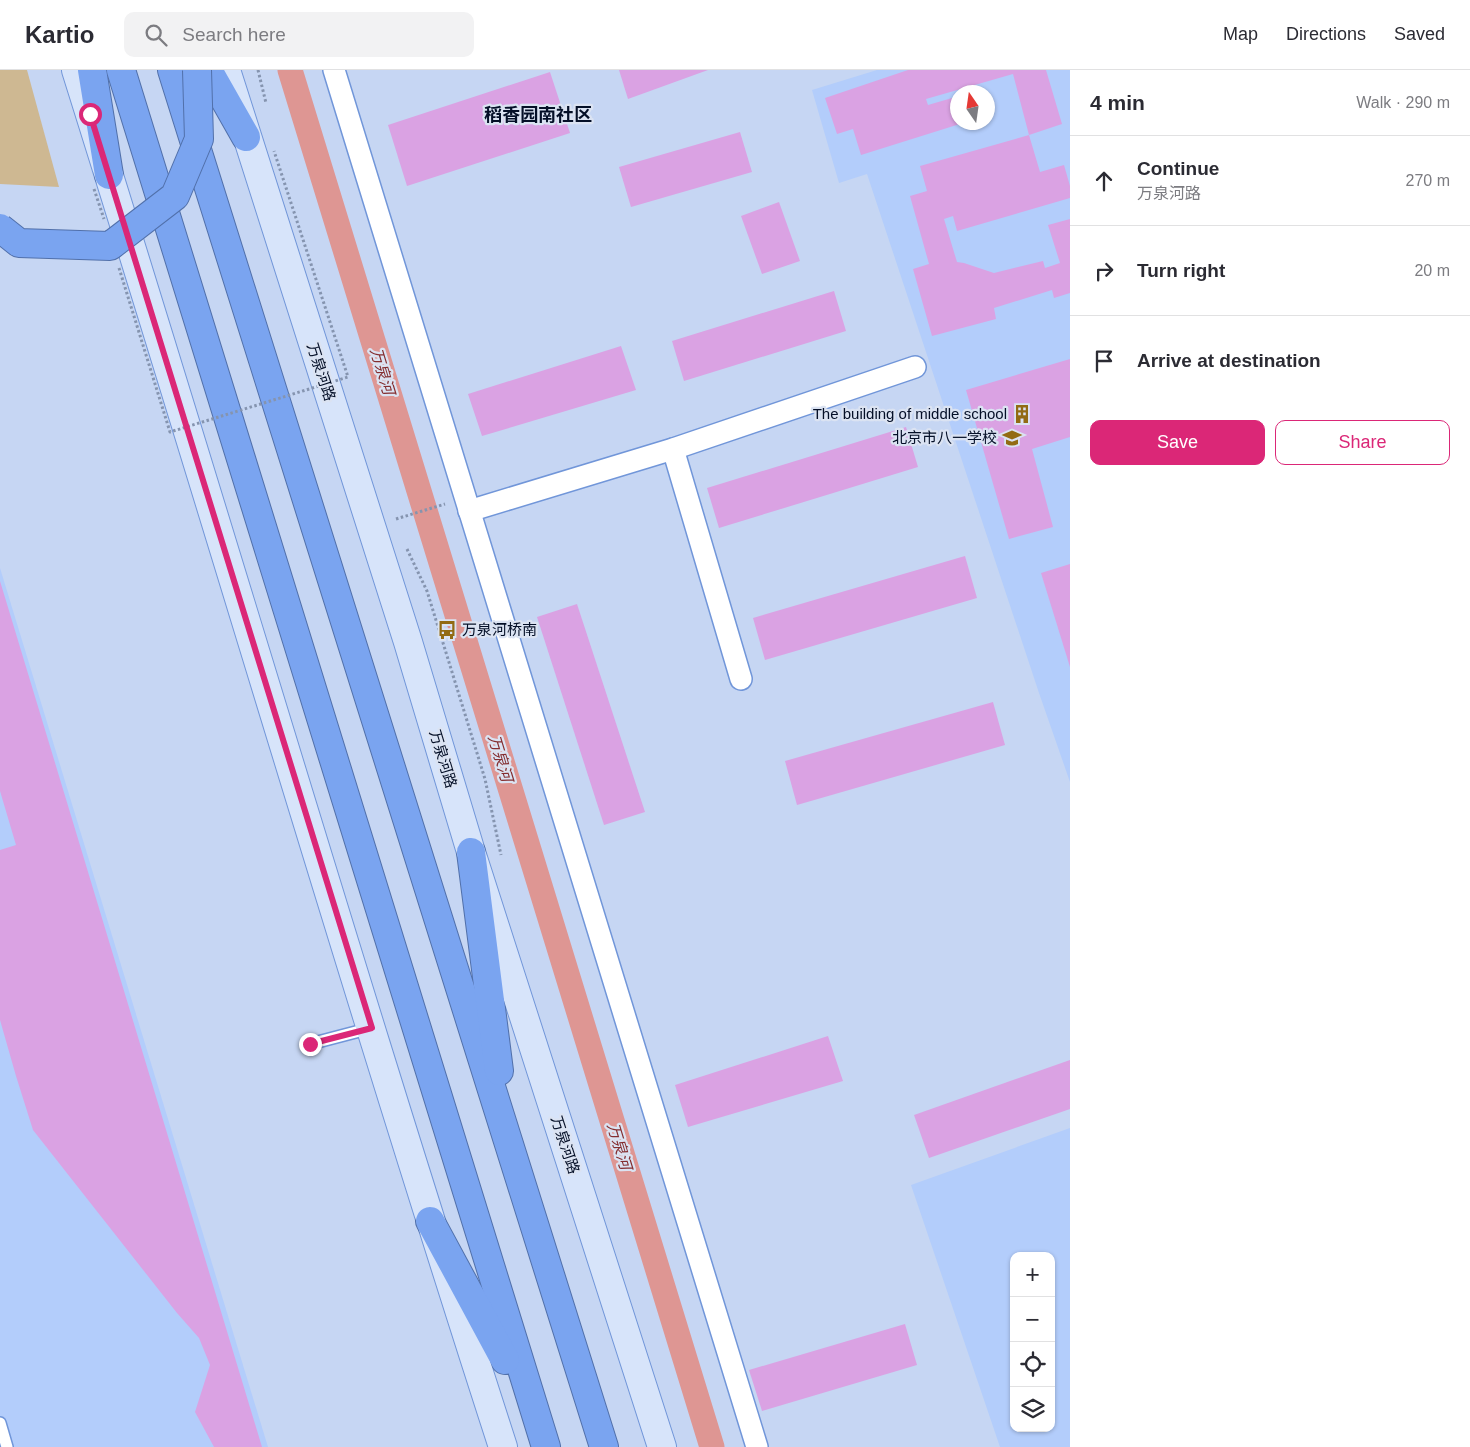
<!DOCTYPE html>
<html lang="en">
<head>
<meta charset="utf-8">
<style>
	body { margin:0; font-family:Arial,"Noto Sans SC",sans-serif; background:#f2f2f3; color:#2b2b33 }
	.controls { position:absolute; right:15px; bottom:15px; display:grid; overflow:hidden; border-radius:10px; box-shadow:0 1px 4px #0004 }
	.controls button { width:45px; height:45px; display:grid; place-items:center; padding:0; border:0; border-bottom:1px solid #e1e1e2; background:#fff; color:#2b2b33; font:25px sans-serif }
	.compass { position:absolute; left:950px; top:15px; width:45px; height:45px; border-radius:50%; background:#fff; box-shadow:0 1px 4px #0004; rotate:347deg }
	.stop { position:absolute; width:15px; height:15px; margin:-11px; border:4px solid #db2777; border-radius:50%; background:#fff }
	.stop.end { background:#db2777; border-color:#fff; box-shadow:0 1px 5px #0008 }
	.list { margin:0; padding:0; list-style:none }
	h2 { display:flex; justify-content:space-between; align-items:center; height:65px; margin:0; padding:0 20px; font-size:21px }
	h2 small { font-size:16px; font-weight:400; color:#7c7c81 }
	.list li { display:grid; grid-template-columns:32px 1fr auto; gap:15px; align-items:center; box-sizing:border-box; height:90px; padding:0 20px; border-top:1px solid #e1e1e2 }
	.list b { display:block; font-size:19px; white-space:nowrap }
	.list p { margin:0; font-size:16px; white-space:nowrap; color:#7c7c81 }
	.list em { font-size:16px; font-style:normal; color:#7c7c81 }
	.actions { display:flex; gap:10px; padding:15px 20px }
	.actions a { flex:1; padding:11px 0; border:1px solid #db2777; border-radius:10px; text-align:center; font-size:18px; color:#db2777 }
	.actions .main { background:#db2777; color:#fff }
	.icon { flex:none; width:28px; height:28px; fill:none; stroke:currentColor; stroke-width:2; stroke-linecap:round; stroke-linejoin:round }
	.map { position:relative; flex:none; width:1070px; height:1377px; overflow:hidden }
	header { display:flex; align-items:center; gap:30px; box-sizing:border-box; height:70px; padding:0 25px; background:#fff; border-bottom:1px solid #e1e1e2 }
	header strong { font-size:24px }
	nav { display:flex; gap:28px; margin-inline-start:auto; font-size:18px }
	.search { width:350px; height:45px; background:#f2f2f3; display:flex; align-items:center; gap:12px; box-sizing:border-box; padding:0 18px; border-radius:10px; color:#7c7c81; font-size:19px }
	main { display:flex }
	aside { flex:1; background:#fff }
	.map>svg:first-child { display:block }
</style>
</head>
<body>
<header>
<strong>Kartio</strong>
<div class="search"><svg class="icon" aria-label="search" viewBox="0 0 24 24"><circle cx="10" cy="10" r="6"/><path d="M15 15l6 6"/></svg>Search here</div>
<nav><a>Map</a><a>Directions</a><a>Saved</a></nav>
</header>
<main>
<div class="map">
<svg width="1070" height="1377" viewBox="0 0 1070 1377">
	<rect width="100%" height="100%" fill="#c6d6f3"/>
	<!-- built -->
	<g fill="#b3cdfb" fill-rule="evenodd">
		<path d="M877 0H1070V712L1039 623 867 104 839 113 812 20ZM958 22H988V52H958Z"/>
		<path d="M0 498 268 1377H0Z"/>
		<path d="M1070 1058V1377H1000L911 1115ZM1014 1186H1051V1358H1014Z"/>
	</g>
	<!-- green -->
	<path fill="#ceb892" d="M0 0H27L59 117 0 114Z"/>
	<g fill="none" stroke-linecap="round" stroke-linejoin="round">
		<!-- canal -->
		<path stroke="#de9693" stroke-width="25" d="M290 0 712 1377"/>
	</g>
	<!-- building -->
	<g fill="#daa2e3">
		<path d="M619 0H708L628 29Z"/>
		<path d="M908 0H1046L1062 54 1029 65 1040 102 1064 95 1070 116V128L957 161 953 146 944 149 957 192 964 193 994 203 1043 191 1045 198 1060 193 1048 155 1070 149V223L1054 228 1052 220 994 238 996 249 932 266 913 199 929 194 910 126 927 121 920 96 1029 65 1013 4 926 29 928 35 952 28 958 46V52L963 53 861 85 853 59 837 64 825 28Z"/>
		<path d="M550 2 570 63 407 116 388 55Z"/>
		<path d="M740 62 752 102 631 137 619 97Z"/>
		<path d="M779 132 800 191 762 204 741 146Z"/>
		<path d="M834 221 846 261 684 311 672 271Z"/>
		<path d="M621 276 636 320 482 366 468 324Z"/>
		<path d="M1070 289V367L1032 379 1053 457 1009 469 966 320Z"/>
		<path d="M906 357 918 397 719 458 707 418Z"/>
		<path d="M965 486 977 528 765 590 753 548Z"/>
		<path d="M1070 494V597L1041 503Z"/>
		<path d="M0 511 262 1377H214L195 1342 210 1295 199 1268 177 1243 33 1060 16 1006 0 950V780L16 775 0 721Z"/>
		<path d="M577 534 645 742 604 755 537 547Z"/>
		<path d="M993 632 1005 675 797 735 785 691Z"/>
		<path d="M828 966 843 1011 688 1057 675 1015Z"/>
		<path d="M1070 990V1039L929 1088 914 1045Z"/>
		<path d="M905 1254 917 1295 762 1341 749 1300Z"/>
	</g>
	<g fill="none" stroke-linecap="round" stroke-linejoin="round">
		<!-- lane casing -->
		<g stroke="#7196d9" stroke-width="14">
			<g id="lane">
				<path d="M310 974 371 958"/>
				<path d="M0 1353 7 1377"/>
			</g>
		</g>
		<!-- street casing -->
		<g stroke="#7196d9" stroke-width="24">
			<g id="street">
				<path d="M334 0 757 1377"/>
				<path d="M673 379 741 609"/>
				<path d="M469 441 673 379 915 297"/>
			</g>
		</g>
		<!-- secondary casing -->
		<g stroke="#7196d9" stroke-width="30">
			<g id="secondary">
				<path d="M76 0C220 458 355 920 503 1377"/>
				<path d="M226 0 408 572 471 782 662 1377"/>
			</g>
		</g>
		<!-- highway casing -->
		<g stroke="#5170aa" stroke-width="30">
			<g id="highway">
				<path d="M92 0 109 105"/>
				<path d="M121 0 546 1377"/>
				<path d="M172 0 604 1377"/>
				<path d="M208 0 246 67"/>
				<path d="M471 782 499 1001"/>
				<path d="M430 1151 505 1290"/>
			</g>
		</g>
		<!-- path -->
		<g stroke="#8594af" stroke-width="3" stroke-dasharray="2.5 2.5" stroke-linecap="butt">
			<path d="M258 0 266 33"/>
			<path d="M396 449 445 434"/>
			<path d="M407 479 427 521 485 709 501 785"/>
		</g>
		<!-- lane -->
		<use href="#lane" stroke="#fff" stroke-width="11"/>
		<!-- street -->
		<use href="#street" stroke="#fff" stroke-width="21"/>
		<!-- secondary -->
		<use href="#secondary" stroke="#d7e4fa" stroke-width="28"/>
		<!-- highway -->
		<use href="#highway" stroke="#7aa4f0" stroke-width="28"/>
		<!-- highway-bridge casing -->
		<g stroke="#5170aa" stroke-width="30" stroke-linecap="butt">
			<path id="highway-bridge" d="M0 158 19 173 110 176 175 126 199 69 197 0"/>
		</g>
		<!-- path-bridge -->
		<g stroke="#8594af" stroke-width="3" stroke-dasharray="2.5 2.5" stroke-linecap="butt">
			<path d="M94 119 104 149"/>
			<path d="M119 198 170 362 348 307 274 81"/>
		</g>
		<!-- highway-bridge -->
		<use href="#highway-bridge" stroke="#7aa4f0" stroke-width="28"/>
	</g>
	<g fill="none" stroke-linecap="round" stroke-linejoin="round">
		<!-- route -->
		<path stroke="#db2777" stroke-width="6" d="M90 44 372 958 310 974"/>
	</g>
	<!-- icons -->
	<defs>
		<g id="building-bare" transform="scale(1.5)"><path d="M-4-6H4V6H1V3H-1V6H-4ZM-2.5-4.3h1.7v1.8h-1.7ZM.8-4.3h1.7v1.8H.8ZM-2.5-1h1.7V.8h-1.7ZM.8-1h1.7V.8H.8Z" fill="#926b13" stroke="#dbe3f2" stroke-width="2.5" paint-order="stroke"/></g>
		<g id="school-bare" transform="scale(1.5)"><path d="M0-5L7-2L0 1L-7-2ZM-4 1L0 2.5L4 1V4Q0 6-4 4Z" fill="#926b13" stroke="#dbe3f2" stroke-width="2.5" paint-order="stroke"/></g>
		<g id="bus-bare" transform="scale(1.5)"><path d="M-5-6H5V4H4V6H2V4H-2V6H-4V4H-5ZM-3.5-4V0h7V-4ZM-3.5 1.2v1.5H-2V1.2ZM2 1.2v1.5H3.5V1.2Z" fill="#926b13" stroke="#dbe3f2" stroke-width="2.5" paint-order="stroke"/></g>
	</defs>
	<g fill-rule="evenodd">
		<use href="#building-bare" x="1022" y="344"/>
		<use href="#school-bare" x="1012" y="368"/>
		<use href="#bus-bare" x="447" y="560"/>
	</g>
	<g text-anchor="middle" stroke-width="4.5" stroke-linejoin="round" paint-order="stroke">
		<!-- street labels -->
		<g font-size="15" fill="#040f27" stroke="#dbe3f2">
			<text transform="translate(321 302) rotate(72)" y="5">万泉河路</text>
			<text transform="translate(443 689) rotate(73)" y="5">万泉河路</text>
			<text transform="translate(565 1075) rotate(72)" y="5">万泉河路</text>
		</g>
		<!-- poi labels -->
		<g font-size="15" fill="#040f27" stroke="#dbe3f2" text-anchor="end">
			<text x="1007" y="349">The building of middle school</text>
			<text x="997" y="373">北京市八一学校</text>
			<text x="462" y="565" text-anchor="start">万泉河桥南</text>
		</g>
		<!-- water labels -->
		<g font-size="16" font-style="italic" fill="#842e30" stroke="#dbe3f2">
			<text transform="translate(383 301) rotate(73)" y="6">万泉河</text>
			<text transform="translate(501 688) rotate(73)" y="6">万泉河</text>
			<text transform="translate(620 1076) rotate(73)" y="6">万泉河</text>
		</g>
		<!-- quarter labels -->
		<g font-size="18" font-weight="bold" fill="#040f27" stroke="#dbe3f2">
			<text x="538" y="51">稻香园南社区</text>
		</g>
	</g>
</svg>
<div class="controls">
<button>+</button>
<button>−</button>
<button><svg class="icon" aria-label="locate" viewBox="0 0 24 24"><circle cx="12" cy="12" r="6"/><path d="M12 2v4M12 18v4M2 12h4M18 12h4"/></svg></button>
<button><svg class="icon" aria-label="layers" viewBox="0 0 24 24"><path d="M12 4l9 5-9 5-9-5zM3 14l9 5 9-5"/></svg></button>
</div>
<svg class="compass" viewBox="-18 -18 36 36"><path d="M0-13l5 13h-10z" fill="#e53935"/><path d="M0 13l5-13h-10z" fill="#7c7c81"/></svg>
<div class="stop" style="left:90px;top:44px"></div>
<div class="stop end" style="left:310px;top:974px"></div>
</div>
<aside>
<h2>4 min<small>Walk · 290 m</small></h2>
<ul class="list">
<li><svg class="icon" aria-label="ahead" viewBox="0 0 24 24"><path d="M12 20V5M6 11l6-6 6 6"/></svg><div><b>Continue</b><p>万泉河路</p></div><em>270 m</em></li>
<li><svg class="icon" aria-label="right" viewBox="0 0 24 24"><path d="M7 20v-9h11M14 6l5 5-5 5"/></svg><div><b>Turn right</b></div><em>20 m</em></li>
<li><svg class="icon" aria-label="arrive" viewBox="0 0 24 24"><path d="M6 21V4h12l-3 4 3 4H6"/></svg><div><b>Arrive at destination</b></div></li>
</ul>
<div class="actions"><a class="main">Save</a><a>Share</a></div>
</aside>
</main>
</body>
</html>
